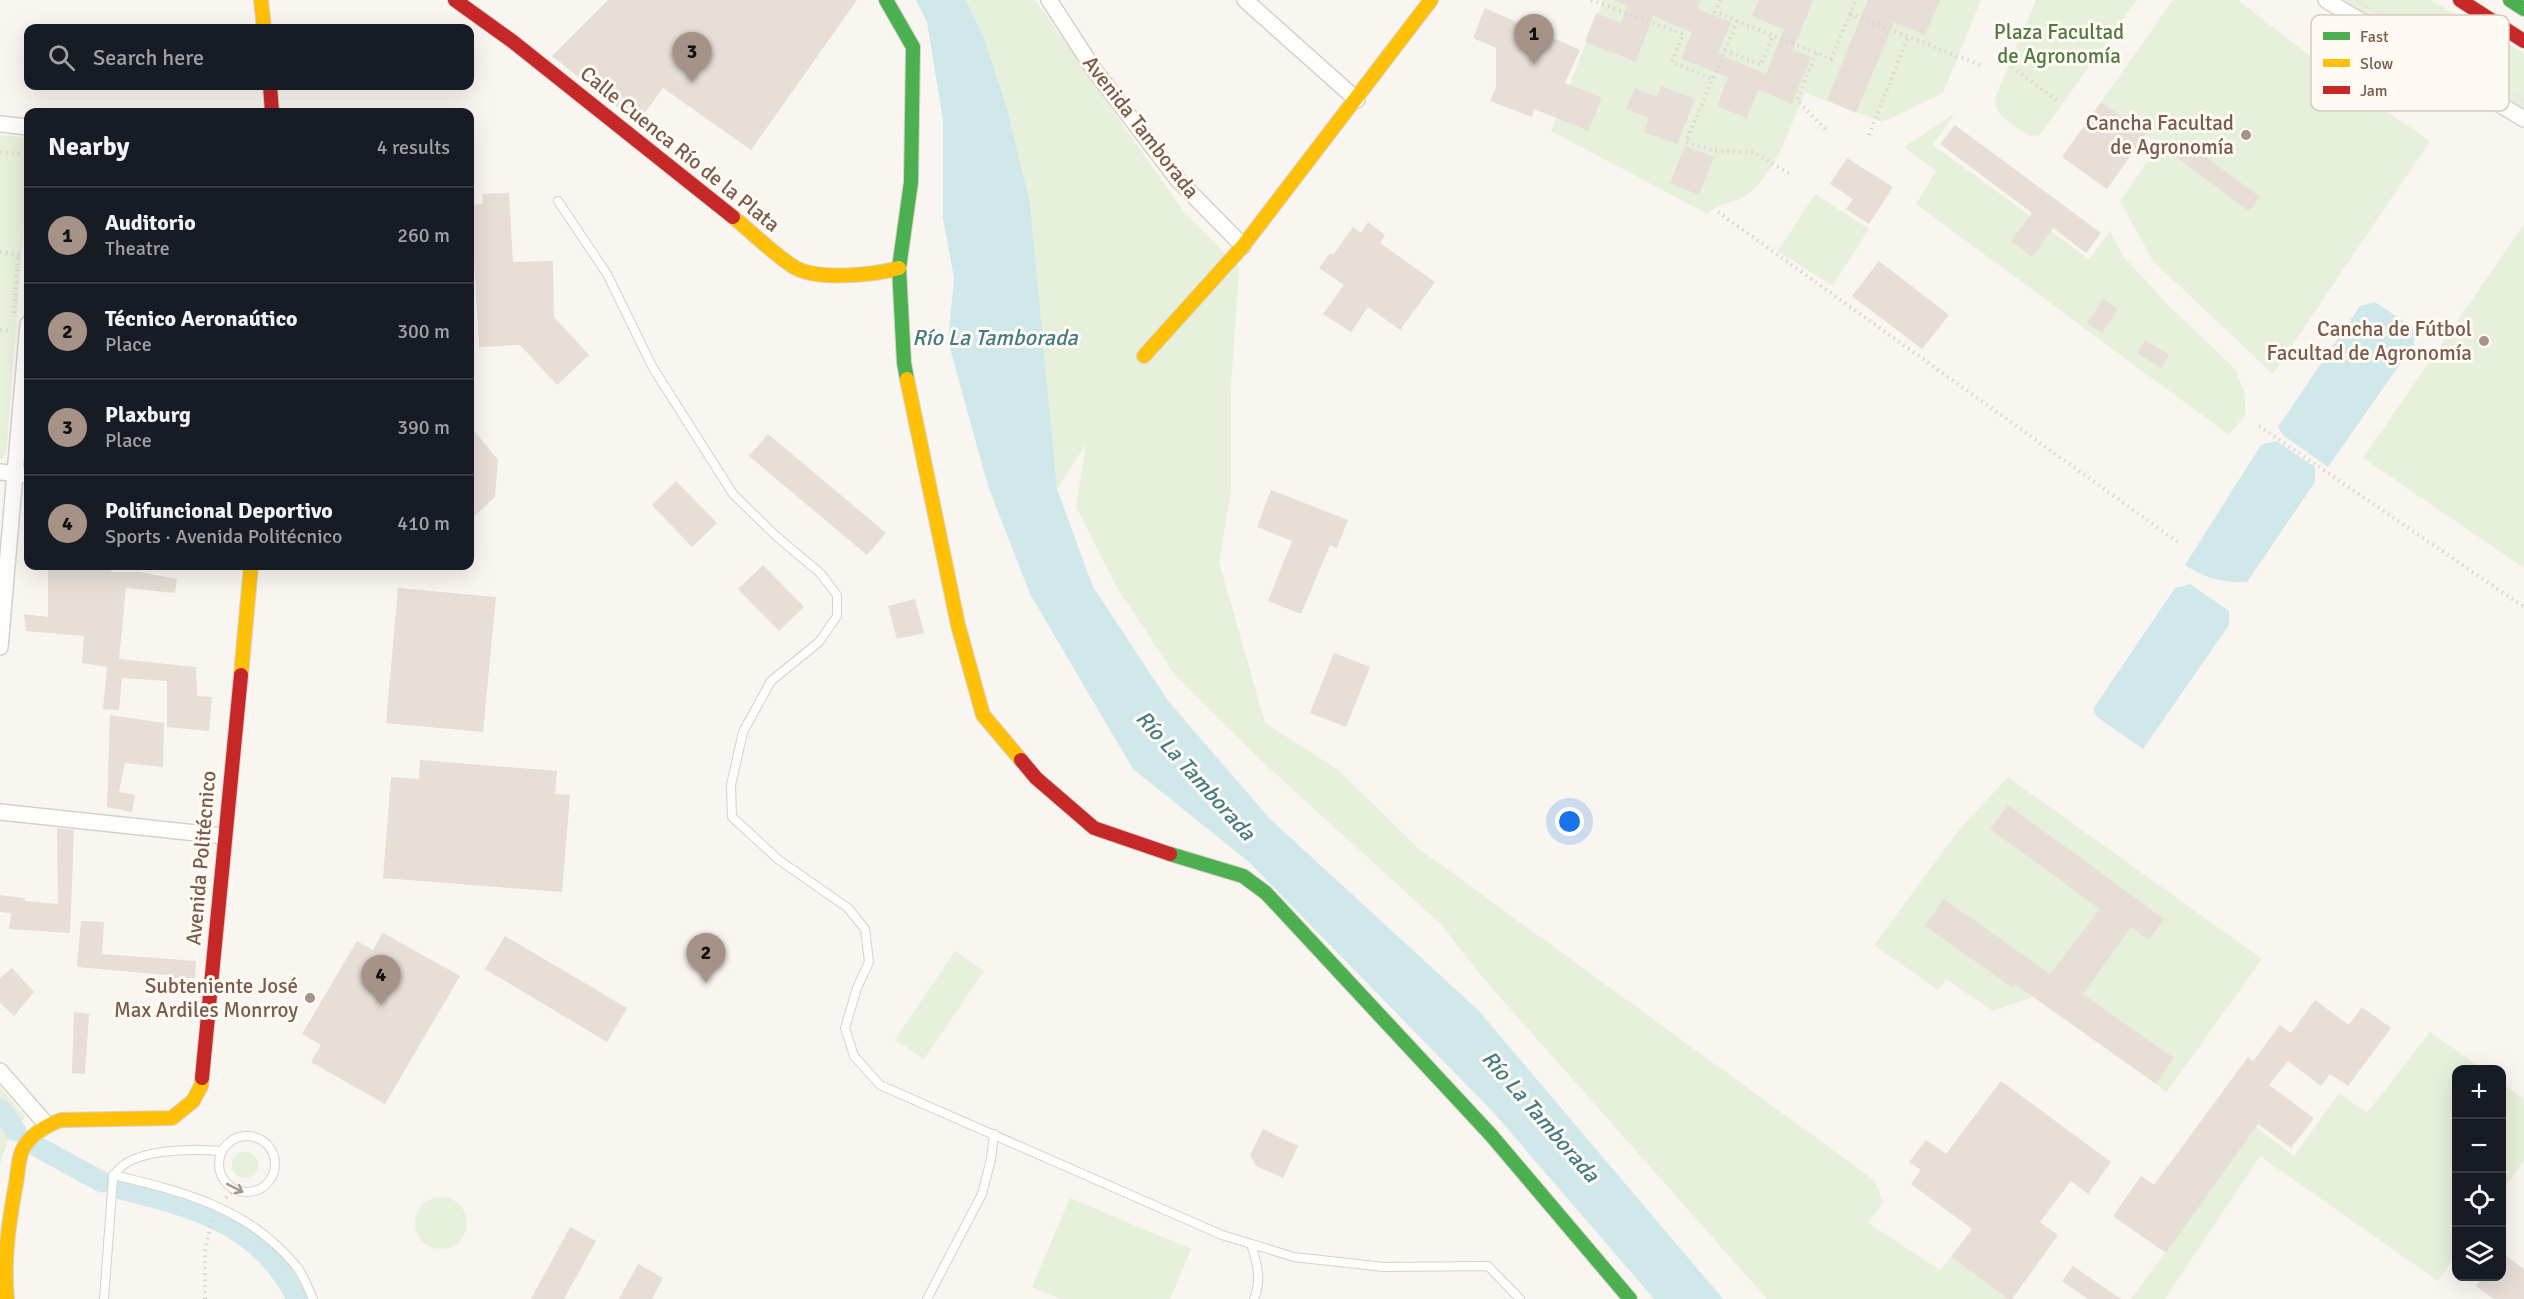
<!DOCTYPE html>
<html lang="en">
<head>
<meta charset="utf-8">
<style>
	body { margin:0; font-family:Signika,sans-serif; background:#242831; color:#f1f3f6 }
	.controls { position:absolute; right:18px; bottom:18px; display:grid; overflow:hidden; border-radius:12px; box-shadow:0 6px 24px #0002 }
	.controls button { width:54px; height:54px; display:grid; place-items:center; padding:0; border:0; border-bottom:2px solid #363941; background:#171b24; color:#f1f3f6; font:30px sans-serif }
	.you { position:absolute; left:1570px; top:822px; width:21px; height:21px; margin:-15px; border:4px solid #fff; border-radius:50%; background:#1a73e8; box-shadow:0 0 0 9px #1a73e833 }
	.badge { display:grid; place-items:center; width:39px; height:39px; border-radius:50%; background:#a69286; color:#111; font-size:20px; font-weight:700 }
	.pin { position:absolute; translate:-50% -50px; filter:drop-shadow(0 2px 3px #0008) }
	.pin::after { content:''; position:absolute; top:32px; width:21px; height:18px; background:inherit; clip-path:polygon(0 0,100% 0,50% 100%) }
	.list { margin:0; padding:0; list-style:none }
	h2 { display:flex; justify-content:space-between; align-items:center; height:78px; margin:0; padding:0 24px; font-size:26px }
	h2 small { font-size:20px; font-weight:400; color:#9ea1a6 }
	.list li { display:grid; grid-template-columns:39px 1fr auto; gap:18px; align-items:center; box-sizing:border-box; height:96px; padding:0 24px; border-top:2px solid #363941 }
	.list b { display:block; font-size:22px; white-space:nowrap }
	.list p { margin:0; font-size:20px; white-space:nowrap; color:#9ea1a6 }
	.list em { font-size:20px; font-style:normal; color:#9ea1a6 }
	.icon { flex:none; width:33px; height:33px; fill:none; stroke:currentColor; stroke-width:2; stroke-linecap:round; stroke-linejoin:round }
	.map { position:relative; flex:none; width:2524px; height:1299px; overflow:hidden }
	.search { position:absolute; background:#171b24; box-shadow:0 6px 24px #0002; left:24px; top:24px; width:450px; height:66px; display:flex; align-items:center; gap:15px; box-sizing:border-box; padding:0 21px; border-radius:12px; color:#9ea1a6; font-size:22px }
	.panel { position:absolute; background:#171b24; box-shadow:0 6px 24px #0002; left:24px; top:108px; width:450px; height:462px; border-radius:12px }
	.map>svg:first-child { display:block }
</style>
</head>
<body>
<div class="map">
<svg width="2524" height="1299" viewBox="0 0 2524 1299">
	<rect width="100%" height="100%" fill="#f9f5f0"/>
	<!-- green -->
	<g fill="#e7f0db">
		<path d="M966 0H1035L1185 213 1239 268 1231 386V491L1219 562 1265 723 1337 769 1418 848 1874 1180 1883 1202 1868 1223 1940 1270 1951 1257 2008 1299H1767L1477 971 1441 924 1267 766 1174 674 1116 586 1076 507 1086 444 1057 489 1030 202 1007 108 984 38Z"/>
		<path d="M1603 0H1981L1943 93 1883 122 1805 93C1789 127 1777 174 1745 196 1732 205 1719 201 1708 214L1551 131Z"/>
		<path d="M2036 0H2137L2040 135 2030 136C2016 126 1993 117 1995 98Z"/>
		<path d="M2173 0H2238L2345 83 2430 141 2273 374 2153 261 2120 201 2159 145 2101 102Z"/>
		<path d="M2336 0H2430L2517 49 2524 53V113Z"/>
		<path d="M1955 113 1933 145 2089 259 2110 231 2123 256 2168 305 2236 370 2245 394V415L2229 435 1916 204 1936 171 1904 147Z"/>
		<path d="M0 135 26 137 28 140V175L6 453 0 460Z"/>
		<path d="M1815 194 1869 229 1832 286 1778 251Z"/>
		<path d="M2524 224V568L2363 458Z"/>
		<path d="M2008 777 2262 959 2166 1093 2156 1084 2174 1058 2052 972 2033 997 1993 1011 1946 979 1938 990 1874 945 1959 830Z"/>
		<path d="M955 951 984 971 924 1059 895 1040Z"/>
		<path d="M2430 1032 2483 1069 2456 1070V1255L2438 1281 2260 1156 2165 1299H2131L2256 1127 2294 1156 2339 1093 2367 1113Z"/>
		<path d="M2502 1083 2524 1099V1160L2502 1191Z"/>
		<path d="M0 1087 25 1117 7 1143 0 1164Z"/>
		<circle cx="245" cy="1165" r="13"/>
		<circle cx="441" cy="1223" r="26"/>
		<path d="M1070 1198 1191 1249 1170 1299H1061L1032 1287Z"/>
	</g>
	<!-- water -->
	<g fill="#d0e8ea">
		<path d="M916 0H966L984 38 1007 108 1030 202 1057 489 1093 587 1169 702 1270 819 1478 1010 1723 1299H1654L1494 1113 1249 862 1133 769 1030 594 988 486 948 341 954 278 943 219V120L927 22Z"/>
		<path d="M2375 302 2415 329 2414 344 2328 467 2283 435 2278 427 2360 306Z"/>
		<path d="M2276 441 2315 467V482L2247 582C2225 584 2203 577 2185 565L2261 445Z"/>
		<path d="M2190 584 2229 611V625L2143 749 2097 717 2093 709 2175 588Z"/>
	</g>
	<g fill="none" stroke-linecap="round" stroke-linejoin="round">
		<!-- canal -->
		<g stroke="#d0e8ea" stroke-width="21">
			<path d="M0 1109 16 1131"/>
			<path d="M38 1147 102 1182"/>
			<path d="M121 1189C194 1207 262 1225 297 1299"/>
		</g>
	</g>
	<!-- building -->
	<g fill="#e6ded7">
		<path d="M608 0H857L751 150 663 88 637 123 552 56Z"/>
		<path d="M1614 0H1701L1697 9 1731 22 1718 54 1766 74 1784 29 1752 16 1759 0H1813L1793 50 1811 57 1792 104 1758 90 1747 118 1717 106 1728 77 1681 59 1692 32 1653 16 1636 62 1585 42 1596 13 1621 23 1628 6Z"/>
		<path d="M1868 0H1940L1925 35 1894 22 1856 113 1827 100Z"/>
		<path d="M1485 8 1580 50 1565 83 1602 98 1588 131 1534 109 1532 117 1490 101 1496 87V48L1473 38Z"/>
		<path d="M1661 86 1695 99 1677 144 1644 132 1649 118 1626 109 1635 88 1657 97Z"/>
		<path d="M2101 102 2146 134 2107 189 2062 157Z"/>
		<path d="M1955 125 2101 233 2086 253 2053 228 2032 257 2011 241 2032 213 1940 144Z"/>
		<path d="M2182 139 2260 197 2249 211 2171 153Z"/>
		<path d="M1685 146 1714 157 1699 195 1670 183Z"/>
		<path d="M1847 158 1893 187 1869 224 1846 209 1853 199 1830 184Z"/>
		<path d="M509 193 513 262 553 261 554 317 589 355 557 385 520 345 479 347 471 205 483 204 482 194Z"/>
		<path d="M1368 222 1385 235 1380 243 1435 282 1400 330 1368 307 1351 332 1323 314 1344 285 1319 268 1330 253 1333 255 1353 227 1361 233Z"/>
		<path d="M1879 261 1949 315 1922 349 1852 296Z"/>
		<path d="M2103 299 2118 309 2102 333 2087 323Z"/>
		<path d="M2145 340 2169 355 2161 368 2137 353Z"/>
		<path d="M470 426 498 460 495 497 470 520Z"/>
		<path d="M768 434 886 533 867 555 749 456Z"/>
		<path d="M676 481 717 523 692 547 652 505Z"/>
		<path d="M1271 490 1348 520 1337 548 1330 545 1301 614 1268 601 1292 541 1257 527Z"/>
		<path d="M763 565 804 607 779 631 738 589Z"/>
		<path d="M48 566 76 569V566H112L111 572H139L177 579 175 593 126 588 119 659 196 667 197 696 212 697 209 731 167 727V681L122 678 119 710 103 709 107 667 82 663 84 636 26 631 24 614 48 617Z"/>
		<path d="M398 588 496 597 483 732 386 723Z"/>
		<path d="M915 599 924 633 897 639 888 606Z"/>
		<path d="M1334 653 1370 667 1346 727 1310 713Z"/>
		<path d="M110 715 164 723 163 767 125 763 119 792 135 795 132 812 107 807Z"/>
		<path d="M420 760 557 771 555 794 570 795 562 892 383 878 391 777 419 779Z"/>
		<path d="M2008 805 2164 919 2149 940 2131 927 2083 994 2174 1058 2156 1084 2015 984 2013 988 1925 926 1944 899 2050 974 2100 909 1990 829Z"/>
		<path d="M57 828 74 830 70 933 9 929 11 913 0 912V895L25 898V901L58 904Z"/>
		<path d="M81 921 104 922 102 954 196 961 195 978H167V975L77 967Z"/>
		<path d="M383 933 460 976 385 1104 311 1062 321 1045 302 1034 357 941 373 950Z"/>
		<path d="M505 936 627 1008 607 1042 485 969Z"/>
		<path d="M12 968 34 992 14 1016 0 1003V978Z"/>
		<path d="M2315 1000 2349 1025 2362 1007 2391 1028 2348 1086 2330 1074 2321 1086 2288 1061 2269 1085 2314 1118 2291 1148 2258 1124 2166 1253 2113 1216 2141 1176 2154 1185 2248 1057 2253 1061 2280 1025 2291 1033Z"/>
		<path d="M74 1012 89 1014 85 1074 72 1073Z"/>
		<path d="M2001 1081 2111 1162 2088 1194 2071 1181 2040 1222 2058 1235 2012 1299H2008L1951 1257 1972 1229 1911 1184 1921 1170 1909 1162 1926 1140 1946 1154Z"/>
		<path d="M1263 1129 1298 1146 1283 1178 1256 1166 1250 1155Z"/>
		<path d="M570 1227 596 1241 564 1299H531Z"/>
		<path d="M2502 1253 2524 1269V1299H2494L2476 1286 2483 1276H2502Z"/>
		<path d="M638 1264 663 1278 652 1299H619Z"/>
		<path d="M2073 1266 2121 1299H2088L2062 1281Z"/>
	</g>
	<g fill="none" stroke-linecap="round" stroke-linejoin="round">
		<!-- lane casing -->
		<g stroke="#d7d1cb" stroke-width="10">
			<g id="lane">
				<path d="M558 201 607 274 653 368 733 494 776 536 820 573 837 595V616L819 642 771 681 743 732 731 785 732 817 779 860 848 908 865 929 869 962 857 988 845 1028 854 1056 880 1085 1222 1235 1294 1257 1384 1267 1488 1266 1520 1299"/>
				<circle cx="247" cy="1164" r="28"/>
				<path d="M113 1175C182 1191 249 1208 296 1266 304 1275 308 1289 313 1299"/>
				<path d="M1251 1244C1257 1263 1262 1280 1254 1299"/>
				<path d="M104 1299 113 1178C125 1147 194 1149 222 1151"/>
				<path d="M927 1299 982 1194 991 1159 994 1134"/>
			</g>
		</g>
		<!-- street casing -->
		<g stroke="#d7d1cb" stroke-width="18">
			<g id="street">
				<path d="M1049 0 1095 71 1178 180 1243 246"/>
				<path d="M1245 0 1357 100"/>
				<path d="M2326 0 2524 119"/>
				<path d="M0 124 28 127"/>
				<path d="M0 472 28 475"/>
				<path d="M0 647 28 324"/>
				<path d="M0 812 224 836"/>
				<path d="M0 1071 46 1124"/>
			</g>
		</g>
		<!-- fast casing -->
		<g stroke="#d9d2cb" stroke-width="16">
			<g id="fast">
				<path d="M886 0 913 47 911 182 899 268 904 363 907 379"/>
				<path d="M2510 0 2524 9"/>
				<path d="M1170 854 1243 876 1266 893 1491 1135 1630 1299"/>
			</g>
		</g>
		<!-- slow casing -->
		<g stroke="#d9d2cb" stroke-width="16">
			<g id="slow">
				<path d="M261 0 264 28"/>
				<path d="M733 217C753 233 772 253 794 267 817 281 874 275 899 268"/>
				<path d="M1144 356 1243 246 1431 0"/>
				<path d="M907 379 958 625 983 715 1021 760"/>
				<path d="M241 675 251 566"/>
				<path d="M7 1299C3 1260 9 1222 16 1183 18 1173 18 1160 22 1151 29 1135 45 1126 61 1120L172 1118 193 1101 201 1086 202 1078"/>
			</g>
		</g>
		<!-- jam casing -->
		<g stroke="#d9d2cb" stroke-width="16">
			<g id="jam">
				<path d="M455 0 512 41 733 217"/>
				<path d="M2460 0 2524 41"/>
				<path d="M270 86 272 112"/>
				<path d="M1021 760 1036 778 1094 828 1170 854"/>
				<path d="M202 1078 241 675"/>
			</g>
		</g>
		<!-- path -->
		<g stroke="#dcd5d0" stroke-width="4" stroke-dasharray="1.5 4.5" stroke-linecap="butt">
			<path d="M1591 0 1683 34 1672 62 1712 79"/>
			<path d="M1720 0 1715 12 1831 59 1856 0"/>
			<path d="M1850 14 1983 66"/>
			<path d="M1737 21 1686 142 1715 151 1753 152 1790 174"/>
			<path d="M1725 50 1761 65 1773 35"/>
			<path d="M1816 53 1797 100 1828 132"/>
			<path d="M2012 67 2059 102"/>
			<path d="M1869 135 1908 37"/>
			<path d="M0 152 28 154"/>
			<path d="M1718 212 2178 542"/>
			<path d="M0 252 22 255"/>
			<path d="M470 301 476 300"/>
			<path d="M14 313 18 254"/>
			<path d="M0 330 11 331"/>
			<path d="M2259 426 2524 607"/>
			<path d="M226 1198 234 1190"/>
			<path d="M205 1299V1251L212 1219"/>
		</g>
		<!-- lane -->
		<use href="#lane" stroke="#fefefd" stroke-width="8"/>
		<!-- street -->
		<use href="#street" stroke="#fefefd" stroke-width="15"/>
		<!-- fast -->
		<use href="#fast" stroke="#4caf50" stroke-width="14"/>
		<!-- slow -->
		<use href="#slow" stroke="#ffc107" stroke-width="14"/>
		<!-- jam -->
		<use href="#jam" stroke="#c62828" stroke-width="14"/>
		<!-- tram -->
		<path stroke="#e6e3e7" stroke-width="1.5" d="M2355 0 2524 100"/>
	</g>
	<!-- one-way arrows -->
	<defs><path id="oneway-shaft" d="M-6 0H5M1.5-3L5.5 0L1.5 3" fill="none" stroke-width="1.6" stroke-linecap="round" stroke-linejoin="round" transform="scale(1.5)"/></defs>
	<use stroke="#a8958b" href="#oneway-shaft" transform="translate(235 1188) rotate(27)"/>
	<!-- markers -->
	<g fill="#a69286" stroke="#fffaf3" stroke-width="2">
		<circle cx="2246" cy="135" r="6"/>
		<circle cx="2484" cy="341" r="6"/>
		<circle cx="310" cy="998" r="6"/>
	</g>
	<g text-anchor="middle" stroke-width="6" stroke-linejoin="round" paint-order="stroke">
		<!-- park labels -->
		<g font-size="21" fill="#537a41" stroke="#fffaf3">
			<text x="2059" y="39">Plaza Facultad<tspan x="2059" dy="24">de Agronomía</tspan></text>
		</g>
		<!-- poi labels -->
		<g font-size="21" fill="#7a5c4d" stroke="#fffaf3" text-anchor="end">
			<text x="2234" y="130">Cancha Facultad<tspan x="2234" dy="24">de Agronomía</tspan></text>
			<text x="2472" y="336">Cancha de Fútbol<tspan x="2472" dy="24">Facultad de Agronomía</tspan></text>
			<text x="298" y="993">Subteniente José<tspan x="298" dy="24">Max Ardiles Monrroy</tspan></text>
		</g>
		<!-- street labels -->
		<g font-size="21" fill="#7a5c4d" stroke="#fffaf3">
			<text transform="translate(1141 127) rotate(52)" y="7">Avenida Tamborada</text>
			<text transform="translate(680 149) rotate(39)" y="7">Calle Cuenca Río de la Plata</text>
			<text transform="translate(201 858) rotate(-85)" y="7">Avenida Politécnico</text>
		</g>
		<!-- water labels -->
		<g font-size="22" font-style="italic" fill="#437c86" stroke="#fffaf3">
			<text x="995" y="345">Río La Tamborada</text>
			<text transform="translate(1196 775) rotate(48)" y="8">Río La Tamborada</text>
			<text transform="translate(1541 1116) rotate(49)" y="8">Río La Tamborada</text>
		</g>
	</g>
	<!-- legend -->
	<rect x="2311" y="15" width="198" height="96" rx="9" fill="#fffaf3" stroke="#d7cbc1" stroke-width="1.5"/>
	<rect x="2323" y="32" width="27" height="8" fill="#4caf50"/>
	<rect x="2323" y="59" width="27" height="8" fill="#ffc107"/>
	<rect x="2323" y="86" width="27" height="8" fill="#c62828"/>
	<g font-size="16" fill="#7a5c4d">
		<text x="2360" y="42">Fast</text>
		<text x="2360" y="69">Slow</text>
		<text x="2360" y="96">Jam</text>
	</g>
</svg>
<div class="controls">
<button>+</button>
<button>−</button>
<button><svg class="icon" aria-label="locate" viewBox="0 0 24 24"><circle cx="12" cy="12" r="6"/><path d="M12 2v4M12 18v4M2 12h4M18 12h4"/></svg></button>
<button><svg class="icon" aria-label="layers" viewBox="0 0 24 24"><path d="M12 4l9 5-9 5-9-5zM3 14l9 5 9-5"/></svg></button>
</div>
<div class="you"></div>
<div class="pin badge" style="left:1534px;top:64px">1</div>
<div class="pin badge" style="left:706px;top:983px">2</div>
<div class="pin badge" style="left:692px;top:82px">3</div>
<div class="pin badge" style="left:381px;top:1005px">4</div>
<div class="search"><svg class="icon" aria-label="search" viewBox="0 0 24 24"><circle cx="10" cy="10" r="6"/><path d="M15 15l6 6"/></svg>Search here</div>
<section class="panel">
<h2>Nearby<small>4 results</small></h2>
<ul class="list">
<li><span class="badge">1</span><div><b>Auditorio</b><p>Theatre</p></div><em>260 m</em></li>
<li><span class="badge">2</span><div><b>Técnico Aeronaútico</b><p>Place</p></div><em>300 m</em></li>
<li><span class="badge">3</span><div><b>Plaxburg</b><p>Place</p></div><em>390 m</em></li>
<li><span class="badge">4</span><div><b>Polifuncional Deportivo</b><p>Sports · Avenida Politécnico</p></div><em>410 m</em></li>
</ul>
</section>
</div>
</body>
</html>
